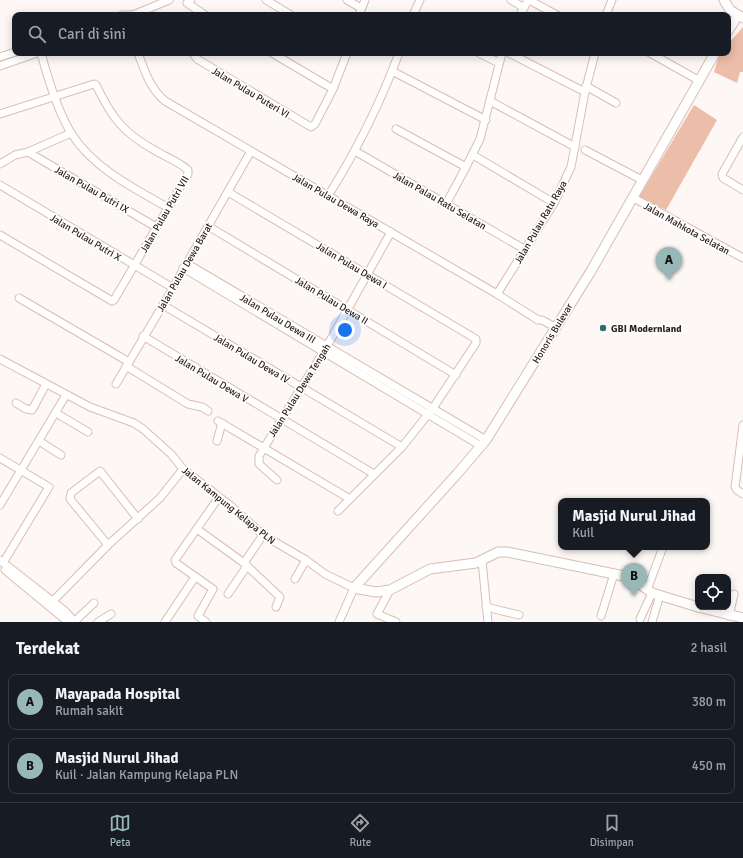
<!DOCTYPE html>
<html lang="id">
<head>
<meta charset="utf-8">
<style>
	body { margin:0; font-family:Signika,sans-serif; background:#242831; color:#f1f3f6 }
	.controls { position:absolute; right:12px; bottom:12px; display:grid; overflow:hidden; border-radius:8px; box-shadow:0 2px 10px #0003 }
	.controls button { width:36px; height:36px; display:grid; place-items:center; padding:0; border:0; border-bottom:1px solid #363941; background:#171b24; color:#f1f3f6; font:20px sans-serif }
	.you { position:absolute; left:345px; top:330px; width:14px; height:14px; margin:-10px; border:3px solid #fff; border-radius:50%; background:#1a73e8; box-shadow:0 0 0 6px #1a73e833 }
	.badge { display:grid; place-items:center; width:26px; height:26px; border-radius:50%; background:#97b8b6; color:#111; font-size:13px; font-weight:700 }
	.pin { position:absolute; translate:-50% -33px; filter:drop-shadow(0 1px 2px #0008) }
	.pin::after { content:''; position:absolute; top:21px; width:14px; height:12px; background:inherit; clip-path:polygon(0 0,100% 0,50% 100%) }
	.popup { position:absolute; left:558px; top:498px; width:152px; height:52px; box-sizing:border-box; display:grid; place-content:center; border-radius:8px; background:#171b24; filter:drop-shadow(0 1px 3px #0005); font-size:13px; white-space:nowrap; color:#9ea1a6 }
	.popup b { font-size:15px; color:#f1f3f6 }
	.popup::after { content:''; position:absolute; left:50%; top:100%; margin-left:-8px; border:8px solid transparent; border-top-color:#171b24 }
	.list { margin:0; padding:0; list-style:none }
	h2 { display:flex; justify-content:space-between; align-items:center; height:52px; margin:0; padding:0 16px; font-size:17px }
	h2 small { font-size:13px; font-weight:400; color:#9ea1a6 }
	.list li { display:grid; grid-template-columns:26px 1fr auto; gap:12px; align-items:center; box-sizing:border-box; height:56px; margin:0 8px 8px; padding:0 8px; border:1px solid #363941; border-radius:8px }
	.list b { display:block; font-size:15px; white-space:nowrap }
	.list p { margin:0; font-size:13px; white-space:nowrap; color:#9ea1a6 }
	.list em { font-size:13px; font-style:normal; color:#9ea1a6 }
	.icon { flex:none; width:22px; height:22px; fill:none; stroke:currentColor; stroke-width:2; stroke-linecap:round; stroke-linejoin:round }
	.map { position:relative; flex:none; width:743px; height:622px; overflow:hidden }
	.search { position:absolute; background:#171b24; box-shadow:0 2px 10px #0003; left:12px; right:12px; top:12px; height:44px; display:flex; align-items:center; gap:10px; box-sizing:border-box; padding:0 14px; border-radius:8px; color:#9ea1a6; font-size:15px }
	.sheet { height:180px; background:#171b24 }
	nav { display:flex; justify-content:space-around; align-items:center; box-sizing:border-box; height:56px; border-top:1px solid #363941; background:#171b24; font-size:11px; color:#9ea1a6 }
	nav a { display:grid; justify-items:center; gap:2px }
	nav .on { color:#97b8b6 }
	.map>svg:first-child { display:block }
</style>
</head>
<body>
<div class="map">
<svg width="743" height="622" viewBox="0 0 743 622">
	<rect width="100%" height="100%" fill="#fdf7f5"/>
	<!-- green -->
	<g fill="#ecbda9">
		<path d="M743 27V72H740L737 83 714 72 720 53H728V44Z"/>
		<path d="M694 105 717 120 666 210 639 197Z"/>
	</g>
	<g fill="none" stroke-linecap="round" stroke-linejoin="round">
		<!-- minor casing -->
		<g stroke="#d9beb2" stroke-width="9">
			<g id="minor">
				<path d="M191 0 187 3 205 15"/>
				<path d="M266 0 291 15"/>
				<path d="M347 0 361 8"/>
				<path d="M511 0 524 8"/>
				<path d="M529 0 557 15"/>
				<path d="M122 15H133"/>
				<path d="M133 15 169 0"/>
				<path d="M359 15 365 0"/>
				<path d="M413 15 420 0"/>
				<path d="M520 15 528 0"/>
				<path d="M606 15 612 0"/>
				<path d="M41 53C48 79 57 110 71 133 93 168 133 188 167 207"/>
				<path d="M138 53C145 72 150 88 165 101L497 294 538 320H542L555 327"/>
				<path d="M193 53 197 59 311 127 315 124 333 89 347 53"/>
				<path d="M272 53 333 89"/>
				<path d="M479 53 499 63"/>
				<path d="M509 53 585 92"/>
				<path d="M650 53 698 80"/>
				<path d="M0 57 15 52"/>
				<path d="M0 66 37 53"/>
				<path d="M392 71 486 120"/>
				<path d="M586 86 616 103"/>
				<path d="M490 101 575 147"/>
				<path d="M0 114 94 84 96 85C112 118 123 133 156 151 166 157 179 162 188 170V174L114 300 112 301 0 235"/>
				<path d="M396 129 466 167 446 204"/>
				<path d="M743 137 722 174 723 178 743 190"/>
				<path d="M585 150 642 180"/>
				<path d="M355 151 524 249"/>
				<path d="M28 152 156 227"/>
				<path d="M473 155 554 203"/>
				<path d="M0 164 15 155 28 152 71 133"/>
				<path d="M466 167 480 139 502 53"/>
				<path d="M0 185 173 288"/>
				<path d="M228 192 476 339V343L433 408 402 447 338 511"/>
				<path d="M328 196C357 150 380 104 399 53"/>
				<path d="M632 197 743 258"/>
				<path d="M208 226 456 375"/>
				<path d="M186 263 486 440"/>
				<path d="M183 268 481 446"/>
				<path d="M497 294 554 203 571 167 585 92 595 53"/>
				<path d="M19 298 129 362"/>
				<path d="M163 305 402 447"/>
				<path d="M143 336 374 474"/>
				<path d="M0 359 90 407 134 423 143 429 171 454 183 469 231 506 263 535 306 560 325 574 354 588 339 622"/>
				<path d="M126 366 188 404 202 407 208 411"/>
				<path d="M116 384 163 305 251 151"/>
				<path d="M16 403 26 409 32 410 46 384"/>
				<path d="M56 413 88 432"/>
				<path d="M218 421 350 499"/>
				<path d="M743 425 735 487 737 490 743 494"/>
				<path d="M39 441 61 455"/>
				<path d="M217 441 222 423"/>
				<path d="M0 458 49 487 3 563"/>
				<path d="M277 480 259 464V456L327 346 391 232"/>
				<path d="M0 505 66 395"/>
				<path d="M197 529 244 563 280 597 276 607"/>
				<path d="M108 545 70 499 71 493 100 471 138 519"/>
				<path d="M0 560 65 611 75 622"/>
				<path d="M482 561 488 622"/>
				<path d="M244 563 263 535"/>
				<path d="M5 570 68 622"/>
				<path d="M295 579 306 560"/>
				<path d="M390 590 377 614 396 622"/>
				<path d="M647 590 663 547"/>
				<path d="M228 594 247 566"/>
				<path d="M49 605 108 545 160 498 183 469"/>
				<path d="M486 607 519 615"/>
				<path d="M601 616 614 574"/>
				<path d="M729 616 734 594"/>
				<path d="M640 619 652 593"/>
				<path d="M75 621 94 603"/>
				<path d="M98 622 111 614"/>
				<path d="M165 622 195 577"/>
				<path d="M206 622 198 616 213 589 176 563 175 560 219 497"/>
				<path d="M652 622 660 595"/>
			</g>
		</g>
		<!-- tertiary casing -->
		<g stroke="#d9beb2" stroke-width="11">
			<g id="tertiary">
				<path d="M724 0 730 10 743 18"/>
				<path d="M728 31 738 15"/>
				<path d="M698 607 652 593 636 581 624 576 507 552H498L476 563 430 569 390 590 376 592 354 588 457 474 486 440 591 271 715 53"/>
				<path d="M698 607 743 618"/>
			</g>
		</g>
		<!-- minor -->
		<use href="#minor" stroke="#fff" stroke-width="7"/>
		<!-- tertiary -->
		<use href="#tertiary" stroke="#fff" stroke-width="9"/>
	</g>
	<!-- markers -->
	<circle fill="#287067" stroke="#fff" stroke-width="1.5" cx="603" cy="328" r="4"/>
	<g text-anchor="middle" stroke-width="3.5" stroke-linejoin="round" paint-order="stroke">
		<!-- street labels -->
		<g font-size="10" fill="#2b211d" stroke="#fff">
			<text transform="translate(251 92) rotate(31)" y="4">Jalan Pulau Puteri VI</text>
			<text transform="translate(92 189) rotate(30)" y="4">Jalan Pulau Putri IX</text>
			<text transform="translate(336 200) rotate(30)" y="4">Jalan Pulau Dewa Raya</text>
			<text transform="translate(440 200) rotate(30)" y="4">Jalan Palau Ratu Selatan</text>
			<text transform="translate(164 214) rotate(-60)" y="4">Jalan Pulau Putri VII</text>
			<text transform="translate(540 222) rotate(-60)" y="4">Jalan Pulau Ratu Raya</text>
			<text transform="translate(687 228) rotate(29)" y="4">Jalan Mahkota Selatan</text>
			<text transform="translate(86 237) rotate(31)" y="4">Jalan Pulau Putri X</text>
			<text transform="translate(352 265) rotate(31)" y="4">Jalan Pulau Dewa I</text>
			<text transform="translate(184 267) rotate(-60)" y="4">Jalan Pulau Dewa Barat</text>
			<text transform="translate(332 300) rotate(31)" y="4">Jalan Pulau Dewa II</text>
			<text transform="translate(278 318) rotate(31)" y="4">Jalan Pulau Dewa III</text>
			<text transform="translate(552 333) rotate(-59)" y="4">Honoris Bulevar</text>
			<text transform="translate(252 358) rotate(31)" y="4">Jalan Pulau Dewa IV</text>
			<text transform="translate(212 378) rotate(31)" y="4">Jalan Pulau Dewa V</text>
			<text transform="translate(299 390) rotate(-58)" y="4">Jalan Pulau Dewa Tengah</text>
			<text transform="translate(229 505) rotate(39)" y="4">Jalan Kampung Kelapa PLN</text>
		</g>
		<!-- poi labels -->
		<g font-size="10" font-weight="bold" fill="#2b211d" stroke="#fff" text-anchor="start">
			<text x="611" y="332">GBI Modernland</text>
		</g>
	</g>
</svg>
<div class="controls">
<button><svg class="icon" aria-label="locate" viewBox="0 0 24 24"><circle cx="12" cy="12" r="6"/><path d="M12 2v4M12 18v4M2 12h4M18 12h4"/></svg></button>
</div>
<div class="you"></div>
<div class="pin badge" style="left:669px;top:280px">A</div>
<div class="pin badge" style="left:634px;top:596px">B</div>
<div class="popup"><b>Masjid Nurul Jihad</b>Kuil</div>
<div class="search"><svg class="icon" aria-label="search" viewBox="0 0 24 24"><circle cx="10" cy="10" r="6"/><path d="M15 15l6 6"/></svg>Cari di sini</div>
</div>
<section class="sheet">
<h2>Terdekat<small>2 hasil</small></h2>
<ul class="list">
<li><span class="badge">A</span><div><b>Mayapada Hospital</b><p>Rumah sakit</p></div><em>380 m</em></li>
<li><span class="badge">B</span><div><b>Masjid Nurul Jihad</b><p>Kuil · Jalan Kampung Kelapa PLN</p></div><em>450 m</em></li>
</ul>
</section>
<nav>
<a class="on"><svg class="icon" aria-label="map" viewBox="0 0 24 24"><path d="M3 6l6-2 6 2 6-2v14l-6 2-6-2-6 2zM9 4v14M15 6v14"/></svg>Peta</a>
<a><svg class="icon" aria-label="directions" viewBox="0 0 24 24"><path d="M12 3l9 9-9 9-9-9zM9 14v-3h6M13 9l2 2-2 2"/></svg>Rute</a>
<a><svg class="icon" aria-label="saved" viewBox="0 0 24 24"><path d="M7 4h10v16l-5-4-5 4z"/></svg>Disimpan</a>
</nav>
</body>
</html>
